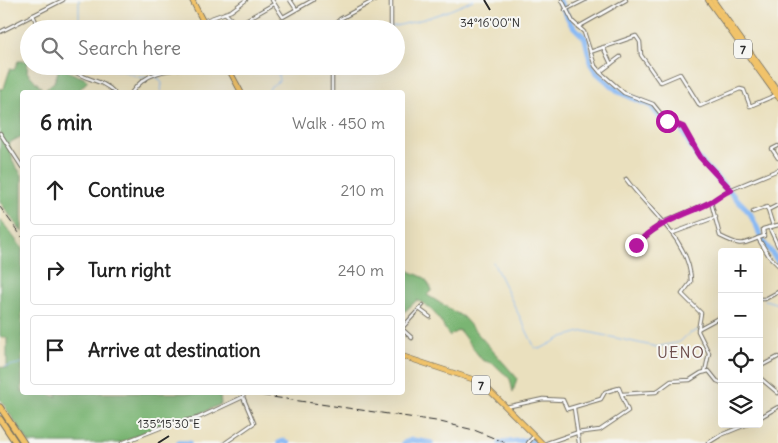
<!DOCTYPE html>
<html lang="en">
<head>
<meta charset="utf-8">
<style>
  :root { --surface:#fff; --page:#f2f2f2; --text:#222; --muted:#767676; --line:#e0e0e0 }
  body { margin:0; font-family:Delius,sans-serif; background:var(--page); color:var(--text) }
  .controls { position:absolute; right:15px; bottom:15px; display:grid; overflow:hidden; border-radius:5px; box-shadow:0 5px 20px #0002 }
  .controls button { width:45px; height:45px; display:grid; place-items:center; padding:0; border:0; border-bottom:1px solid var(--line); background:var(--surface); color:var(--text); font:25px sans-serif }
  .stop { position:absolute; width:15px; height:15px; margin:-11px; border:4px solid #b5179e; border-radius:50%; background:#fff }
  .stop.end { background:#b5179e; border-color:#fff; box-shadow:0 1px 5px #0008 }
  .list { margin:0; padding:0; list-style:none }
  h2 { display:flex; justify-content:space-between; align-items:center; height:65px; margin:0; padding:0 20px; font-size:21px }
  h2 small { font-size:16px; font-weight:400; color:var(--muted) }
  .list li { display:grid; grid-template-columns:32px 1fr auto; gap:15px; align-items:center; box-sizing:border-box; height:70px; margin:0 10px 10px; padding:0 10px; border:1px solid var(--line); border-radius:5px }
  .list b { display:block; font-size:19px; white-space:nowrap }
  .list em { font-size:16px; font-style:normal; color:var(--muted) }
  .icon { flex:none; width:28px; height:28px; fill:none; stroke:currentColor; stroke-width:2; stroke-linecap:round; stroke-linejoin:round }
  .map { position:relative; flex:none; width:778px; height:443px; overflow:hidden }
  .search { position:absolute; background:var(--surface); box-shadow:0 5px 20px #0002; left:20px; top:20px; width:385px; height:55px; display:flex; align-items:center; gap:12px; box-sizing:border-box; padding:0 18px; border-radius:28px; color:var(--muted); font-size:19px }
  .panel { position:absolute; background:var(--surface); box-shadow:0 5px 20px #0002; left:20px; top:90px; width:385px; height:305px; border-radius:5px }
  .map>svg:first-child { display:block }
</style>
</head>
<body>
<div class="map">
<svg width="778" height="443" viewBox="0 0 778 443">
  <rect width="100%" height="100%" fill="#f6f6f2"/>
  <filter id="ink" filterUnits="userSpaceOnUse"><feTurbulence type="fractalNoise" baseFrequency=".02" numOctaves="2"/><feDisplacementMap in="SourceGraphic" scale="10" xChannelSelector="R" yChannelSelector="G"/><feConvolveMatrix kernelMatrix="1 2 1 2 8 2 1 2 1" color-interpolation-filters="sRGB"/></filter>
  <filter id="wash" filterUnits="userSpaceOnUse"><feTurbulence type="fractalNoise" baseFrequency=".0096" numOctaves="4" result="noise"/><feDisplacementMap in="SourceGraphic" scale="20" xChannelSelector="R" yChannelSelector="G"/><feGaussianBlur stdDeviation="1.12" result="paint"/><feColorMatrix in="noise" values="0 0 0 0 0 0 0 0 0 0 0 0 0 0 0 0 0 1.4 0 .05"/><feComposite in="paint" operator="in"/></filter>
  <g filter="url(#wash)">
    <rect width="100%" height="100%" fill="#eae0be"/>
    <!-- forest -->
    <g fill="#7ab573" stroke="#52704f">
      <path d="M 18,61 L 28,61 L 27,72 L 44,91 L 54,82 L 58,72 L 55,66 L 63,66 C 70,76 80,74 88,81 L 80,89 L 83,92 L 22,92 L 22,136 L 9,143 L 13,162 L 22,175 L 22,232 L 0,202 L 0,89 L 4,88 L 10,69 L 14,70 Z"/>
      <path d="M 0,219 L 22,248 L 22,392 L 45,393 L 57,397 L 56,393 L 210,393 L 220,396 L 221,404 L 197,415 L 168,421 L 120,443 L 29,443 L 0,399 L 0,367 L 7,368 L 7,338 L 0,337 Z"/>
      <path d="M 406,261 L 409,271 L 425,278 L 432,290 L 427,295 L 463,317 L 517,378 L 513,392 L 510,379 L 494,364 L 482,360 L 459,330 L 449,336 C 440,320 434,308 417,300 L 403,313 L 403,264 Z"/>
    </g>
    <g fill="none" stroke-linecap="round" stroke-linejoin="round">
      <!-- stream -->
      <g stroke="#88b9f4" stroke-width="1">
        <path d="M 79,0 L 79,23 L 81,29"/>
        <path d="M 375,29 C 406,26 445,14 473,0"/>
        <path d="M 102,66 C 111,71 117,70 126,72 C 134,74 137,79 146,77"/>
        <path d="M 152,76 L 158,78 L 162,83 L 161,92"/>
        <path d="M 268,92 L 271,86 L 279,81 L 277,66"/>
        <path d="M 493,262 L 535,348 L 540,349 L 563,337 L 584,331 L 657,347 L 680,342 L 687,335 L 698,330"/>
        <path d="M 765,300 L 778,304"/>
        <path d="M 5,367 L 22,363"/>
      </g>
      <!-- river -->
      <g stroke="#88b9f4" stroke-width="5.5">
        <path d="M 559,0 L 571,24 L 585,38 L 591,64 L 596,72 L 619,92 L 651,106 L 663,121 L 682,130 L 697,157 L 750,213 L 764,243 L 778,261"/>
        <path d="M 179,443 L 189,443"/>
        <path d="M 279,443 L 284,441 L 288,443"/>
        <path d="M 404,443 L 412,440 L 431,443"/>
        <path d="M 500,443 L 529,440 L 536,443"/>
      </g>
    </g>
  </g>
  <g filter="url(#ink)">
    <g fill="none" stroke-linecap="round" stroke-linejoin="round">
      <defs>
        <g id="minor">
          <path d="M 272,0 L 283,17 L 313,0"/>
          <path d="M 290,0 L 296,9"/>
          <path d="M 562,0 L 573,22 L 584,32 L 595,66 L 600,72 L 624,93 L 653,104 L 665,119 L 683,127 L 697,153 L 731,190"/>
          <path d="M 565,10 L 585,0"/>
          <path d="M 225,13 L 237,25 L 274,4"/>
          <path d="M 33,15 L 39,29"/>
          <path d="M 203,21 L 231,11 L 246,0"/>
          <path d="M 578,27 L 626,0"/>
          <path d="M 330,29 L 340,19 L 375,0"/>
          <path d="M 391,29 L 391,0"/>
          <path d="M 0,32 L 63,0"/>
          <path d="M 603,47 L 611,64"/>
          <path d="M 590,52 L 636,36 L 640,42 L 641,55 L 659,81 L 661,82 L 680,74 L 700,106 L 740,89 L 744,90 L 750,106 L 776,95"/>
          <path d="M 68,66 C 80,80 101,78 114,92"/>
          <path d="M 332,66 L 332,92"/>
          <path d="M 600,72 L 620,57"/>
          <path d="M 132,92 C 146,72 166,70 188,68 C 195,67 201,70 208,66"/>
          <path d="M 0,133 L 22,167"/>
          <path d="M 778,146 L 772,149 L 778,158"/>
          <path d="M 626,179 C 648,210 691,241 691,282 L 682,294 L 701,313 L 698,331 L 709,353 L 705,372"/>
          <path d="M 711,202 L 720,236 C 744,248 741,244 764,236 L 763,229 L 778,225"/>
          <path d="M 768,210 L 778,205"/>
          <path d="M 753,212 L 767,207 L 773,226"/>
          <path d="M 769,227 L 778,246"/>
          <path d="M 673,233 L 716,217"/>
          <path d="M 758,238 L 769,256 L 778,265"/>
          <path d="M 633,247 L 663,222 L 711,202 L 727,191 L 778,170"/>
          <path d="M 759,299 L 765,299 L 778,292"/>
          <path d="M 419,309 L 430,317"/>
          <path d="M 402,328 L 423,305"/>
          <path d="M 402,329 L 412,338"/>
          <path d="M 698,329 L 722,316"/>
          <path d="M 759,367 L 778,357"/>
          <path d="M 759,377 L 778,393"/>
          <path d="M 622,394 L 656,392 L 671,381 L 690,380 L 701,373 L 709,371 L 717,381 L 722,383"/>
          <path d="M 506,407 L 543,399 L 563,400 L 567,409 L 601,399 L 605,392 L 619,388 L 628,411 L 600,430 L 576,433 L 547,443"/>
          <path d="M 574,408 L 579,443"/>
          <path d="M 759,418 L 778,407"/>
          <path d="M 122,443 L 170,424 L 198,418 L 243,397"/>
          <path d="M 225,443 L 254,423 L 243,397 L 244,392"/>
          <path d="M 528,443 L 534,436"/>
          <path d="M 708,443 L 721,435 L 748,424"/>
        </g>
        <g id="primary">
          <path d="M 192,0 L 207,29"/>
          <path d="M 708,0 L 778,97"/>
          <path d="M 713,0 L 778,91"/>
          <path d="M 227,66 L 241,92"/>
          <path d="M 402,356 L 475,380 L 487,388 L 542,443"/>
        </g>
        <g id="motorway">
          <path d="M 0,407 L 24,443"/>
          <path d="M 0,419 L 16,443"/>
        </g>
      </defs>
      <!-- minor casing -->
      <use href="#minor" stroke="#6e6a5e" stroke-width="4.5"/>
      <!-- primary casing -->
      <use href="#primary" stroke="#6e6a5e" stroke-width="6"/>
      <!-- motorway casing -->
      <use href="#motorway" stroke="#6e6a5e" stroke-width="7"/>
      <!-- minor -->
      <use href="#minor" stroke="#fff" stroke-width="2.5"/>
      <!-- primary -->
      <use href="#primary" stroke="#f1c36a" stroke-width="4.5"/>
      <!-- motorway -->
      <use href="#motorway" stroke="#f1c36a" stroke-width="5"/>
      <!-- rail -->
      <g stroke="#2b2b2b" stroke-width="1" stroke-dasharray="8 4" stroke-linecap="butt">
        <path d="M 0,207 L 22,237"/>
        <path d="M 238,392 L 436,421 L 474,430 L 506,443"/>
      </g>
    </g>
  </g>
  <g fill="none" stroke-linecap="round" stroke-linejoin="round" filter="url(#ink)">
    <!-- route -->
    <path stroke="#b5179e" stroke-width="6" d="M 636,245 C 656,222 684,216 711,202 C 718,198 723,193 731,190 L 700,157 L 683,127 L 667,121"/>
  </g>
  <!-- ticks -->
  <path fill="none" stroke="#2b2b2b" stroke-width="2" d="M 484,0 L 490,10M 158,443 L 169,436"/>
  <g text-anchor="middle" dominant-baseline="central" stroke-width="4" stroke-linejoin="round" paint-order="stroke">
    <!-- shield labels -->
    <g fill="#f6f6f2" stroke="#686867" stroke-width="1">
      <rect x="734" y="39.5" width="18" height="19" rx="4"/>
      <rect x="472" y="375.5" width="18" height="19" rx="4"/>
    </g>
    <g font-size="12" font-weight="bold" fill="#2b2b2b">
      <text x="743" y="49">7</text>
      <text x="481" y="385">7</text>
    </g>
    <!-- quarter labels -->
    <g font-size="16" letter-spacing="1" fill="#6e4f4c" stroke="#f6f6f2">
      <text x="681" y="352">UENO</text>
    </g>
  </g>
  <g font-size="12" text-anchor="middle" fill="#2b2b2b" stroke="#f6f6f2" stroke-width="4" stroke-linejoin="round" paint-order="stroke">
    <text x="490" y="27">34°16'00"N</text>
    <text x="169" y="428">135°15'30"E</text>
  </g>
</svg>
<div class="controls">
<button>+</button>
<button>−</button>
<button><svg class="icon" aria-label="locate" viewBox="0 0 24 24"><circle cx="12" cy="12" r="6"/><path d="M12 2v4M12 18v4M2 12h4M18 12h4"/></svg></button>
<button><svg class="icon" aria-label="layers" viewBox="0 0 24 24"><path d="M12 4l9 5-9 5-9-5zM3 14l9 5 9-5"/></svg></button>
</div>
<div class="stop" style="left:667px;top:121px"></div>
<div class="stop end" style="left:636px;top:245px"></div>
<div class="search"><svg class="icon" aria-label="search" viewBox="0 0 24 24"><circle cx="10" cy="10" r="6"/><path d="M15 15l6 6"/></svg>Search here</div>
<section class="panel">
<h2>6 min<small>Walk · 450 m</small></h2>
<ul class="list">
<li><svg class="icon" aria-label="ahead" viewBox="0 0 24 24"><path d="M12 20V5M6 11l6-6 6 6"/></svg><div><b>Continue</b></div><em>210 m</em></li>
<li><svg class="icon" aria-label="right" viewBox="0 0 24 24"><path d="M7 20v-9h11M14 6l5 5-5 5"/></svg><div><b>Turn right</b></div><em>240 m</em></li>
<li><svg class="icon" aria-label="arrive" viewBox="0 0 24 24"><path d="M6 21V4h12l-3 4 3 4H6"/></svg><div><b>Arrive at destination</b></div></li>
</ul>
</section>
</div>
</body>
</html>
